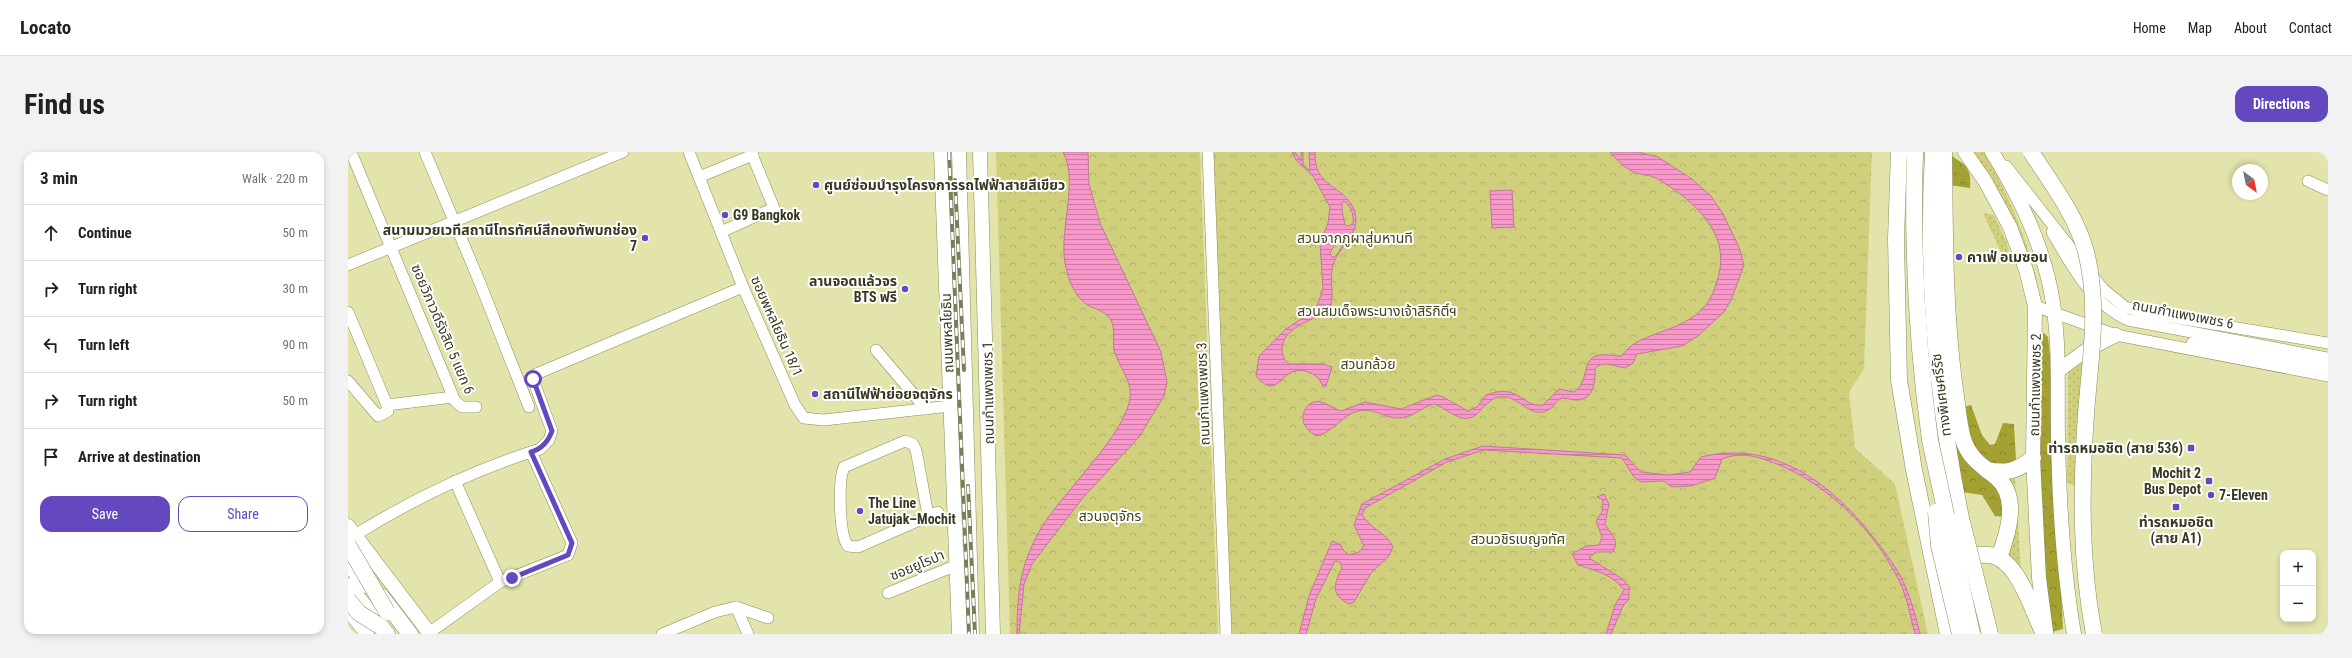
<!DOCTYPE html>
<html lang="en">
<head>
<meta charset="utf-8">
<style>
  :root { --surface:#fff; --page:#f2f2f2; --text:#202124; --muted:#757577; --line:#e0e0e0; --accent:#6348c0 }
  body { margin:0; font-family:"Roboto Condensed","Noto Sans Thai",sans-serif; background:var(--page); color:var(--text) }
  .controls { position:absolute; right:12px; bottom:12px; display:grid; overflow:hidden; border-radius:8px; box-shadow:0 2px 6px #0003 }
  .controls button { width:36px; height:36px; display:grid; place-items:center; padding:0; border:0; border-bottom:1px solid var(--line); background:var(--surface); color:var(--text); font:20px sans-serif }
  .compass { position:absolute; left:1884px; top:12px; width:36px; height:36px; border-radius:50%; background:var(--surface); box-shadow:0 2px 6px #0003; rotate:148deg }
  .stop { position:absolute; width:12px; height:12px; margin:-9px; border:3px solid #6348c0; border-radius:50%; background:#fff }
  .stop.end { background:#6348c0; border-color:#fff; box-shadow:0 1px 4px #0008 }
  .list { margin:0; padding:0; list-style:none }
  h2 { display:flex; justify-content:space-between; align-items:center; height:52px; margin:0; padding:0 16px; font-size:17px }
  h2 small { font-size:13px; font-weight:400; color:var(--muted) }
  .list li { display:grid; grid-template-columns:26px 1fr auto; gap:12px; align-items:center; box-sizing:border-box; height:56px; padding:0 16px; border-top:1px solid var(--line) }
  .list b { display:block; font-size:15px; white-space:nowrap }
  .list em { font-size:13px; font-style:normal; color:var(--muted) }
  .actions { display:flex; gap:8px; padding:12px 16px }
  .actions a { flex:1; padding:9px 0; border:1px solid var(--accent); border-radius:12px; text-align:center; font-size:14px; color:var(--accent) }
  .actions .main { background:var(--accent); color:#fff }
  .icon { flex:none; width:22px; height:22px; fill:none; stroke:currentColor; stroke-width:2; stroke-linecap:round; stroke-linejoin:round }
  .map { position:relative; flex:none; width:1980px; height:482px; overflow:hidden; border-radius:12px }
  header { display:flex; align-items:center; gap:24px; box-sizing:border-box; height:56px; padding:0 20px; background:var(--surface); border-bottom:1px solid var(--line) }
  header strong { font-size:19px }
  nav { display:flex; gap:22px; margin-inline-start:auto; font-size:14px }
  .intro { display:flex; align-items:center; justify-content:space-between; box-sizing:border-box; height:96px; padding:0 24px }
  h1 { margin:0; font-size:28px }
  .button { padding:10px 18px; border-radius:12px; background:var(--accent); color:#fff; font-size:14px; font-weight:700 }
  main { display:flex; gap:24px; padding:0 24px }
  aside { flex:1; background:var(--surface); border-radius:12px; box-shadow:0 2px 6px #0003 }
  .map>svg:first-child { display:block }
</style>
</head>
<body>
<header>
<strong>Locato</strong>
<nav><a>Home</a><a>Map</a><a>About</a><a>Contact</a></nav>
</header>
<div class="intro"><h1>Find us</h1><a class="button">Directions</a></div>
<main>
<aside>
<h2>3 min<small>Walk · 220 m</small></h2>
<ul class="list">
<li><svg class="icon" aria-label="ahead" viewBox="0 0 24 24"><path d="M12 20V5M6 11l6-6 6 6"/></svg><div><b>Continue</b></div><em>50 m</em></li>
<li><svg class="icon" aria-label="right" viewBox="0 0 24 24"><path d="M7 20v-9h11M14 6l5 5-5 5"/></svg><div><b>Turn right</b></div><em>30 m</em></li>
<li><svg class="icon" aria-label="left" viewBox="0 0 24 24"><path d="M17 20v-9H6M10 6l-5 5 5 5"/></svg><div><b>Turn left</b></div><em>90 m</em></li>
<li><svg class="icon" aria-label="right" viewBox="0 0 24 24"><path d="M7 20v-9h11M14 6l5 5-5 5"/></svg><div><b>Turn right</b></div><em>50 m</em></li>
<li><svg class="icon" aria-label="arrive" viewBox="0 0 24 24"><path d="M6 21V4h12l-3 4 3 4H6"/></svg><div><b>Arrive at destination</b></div></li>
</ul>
<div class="actions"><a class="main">Save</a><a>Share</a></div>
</aside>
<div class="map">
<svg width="1980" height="482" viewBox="0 0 1980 482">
  <defs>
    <pattern id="grass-dots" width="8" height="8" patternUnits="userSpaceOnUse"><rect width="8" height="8" fill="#d0d07c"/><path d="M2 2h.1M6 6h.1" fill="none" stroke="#b3b36b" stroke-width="1.8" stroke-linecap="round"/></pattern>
    <pattern id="forest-crowns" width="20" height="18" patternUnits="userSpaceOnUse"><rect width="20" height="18" fill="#a3a131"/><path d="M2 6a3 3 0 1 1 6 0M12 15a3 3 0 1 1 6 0" fill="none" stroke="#868429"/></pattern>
    <pattern id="park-crowns" width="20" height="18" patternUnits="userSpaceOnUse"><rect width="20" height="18" fill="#d0d07c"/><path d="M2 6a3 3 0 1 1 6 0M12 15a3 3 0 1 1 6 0" fill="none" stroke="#b3b36b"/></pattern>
    <pattern id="water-rules" width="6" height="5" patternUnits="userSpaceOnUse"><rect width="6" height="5" fill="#f897c9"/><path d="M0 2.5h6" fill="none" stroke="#ca7ca3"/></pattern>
  </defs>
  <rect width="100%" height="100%" fill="#e3e3ac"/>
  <!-- grass -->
  <g fill="url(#grass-dots)">
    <path d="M 1624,0 L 1636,0 C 1660,41 1677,82 1689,128 L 1686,129 Z"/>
    <path d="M 1635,61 L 1646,63 L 1659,91 L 1663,108 L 1658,111 Z"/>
    <path d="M 1736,208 L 1730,335 L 1719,331 L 1720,220 Z"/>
    <path d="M 1654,325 L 1667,326 L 1673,420 L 1657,405 Z"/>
  </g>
  <!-- forest -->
  <g fill="url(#forest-crowns)">
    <path d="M 1601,2 C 1617,13 1624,15 1622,36 L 1600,33 Z"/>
    <path d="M 1696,181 L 1700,185 L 1703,213 L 1715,477 L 1704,480 C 1690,382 1692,282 1693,182 Z"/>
    <path d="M 1623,253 L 1634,283 L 1642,293 L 1647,292 L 1655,271 L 1666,272 L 1668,308 C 1651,319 1629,306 1622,289 C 1618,279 1617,265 1615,255 Z"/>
    <path d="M 1604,287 L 1616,306 L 1650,335 L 1657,365 L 1647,364 L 1634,343 L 1614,340 Z"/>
  </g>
  <!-- park -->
  <g fill="url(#park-crowns)">
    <path d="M 648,0 L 852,0 L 870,482 L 662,482 Z"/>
    <path d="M 864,0 L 1524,0 L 1516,217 L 1501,240 L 1507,296 L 1547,332 L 1580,482 L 882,482 Z"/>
  </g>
  <!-- water -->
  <g fill="url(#water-rules)" stroke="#be7a97" fill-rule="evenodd">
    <path d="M 715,0 L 740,0 L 741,32 L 752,71 L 813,200 L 819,230 L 816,244 L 791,285 L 733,348 L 684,412 L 676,432 L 671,482 L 669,482 C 669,442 672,413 692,378 C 711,343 788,274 782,237 C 780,224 770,212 766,198 C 764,187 769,173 760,164 C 755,159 746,156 741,154 C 726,145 720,127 717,111 C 711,77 731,29 715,0 Z"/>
    <path d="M 944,0 L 947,0 L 953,9 L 953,0 L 955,0 L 955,13 L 962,19 L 961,0 L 967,0 C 965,36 996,32 1006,58 C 1015,81 991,93 985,113 C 981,127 987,143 982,156 C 967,170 937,172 934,196 C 934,203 936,209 942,212 L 975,212 L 984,215 L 978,234 L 975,235 C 972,223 956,215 944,220 C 930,226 927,246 908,224 L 911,204 L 938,177 L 968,157 L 975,137 L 972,91 L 980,71 L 982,55 L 965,24 L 948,8 ZM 995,49 C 1003,53 1006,63 1005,71 L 1001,74 L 997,73 C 996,67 992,53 995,49 ZM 999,82 L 1001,83 L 988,104 L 984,105 L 982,101 L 988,90 Z"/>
    <path d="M 1262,0 L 1290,0 L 1310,5 L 1344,27 L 1363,44 L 1374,60 L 1391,95 L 1396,113 L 1384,146 L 1376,160 L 1351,183 L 1334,194 L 1289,202 L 1285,211 L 1277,216 C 1267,215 1255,207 1247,217 C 1247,232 1246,249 1226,248 C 1221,247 1218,246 1213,246 C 1208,249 1205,256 1200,258 C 1182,268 1170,242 1152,245 C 1134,247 1131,273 1111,265 C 1102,262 1095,255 1086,252 C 1073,255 1064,267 1049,266 C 1036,266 1025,255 1010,259 C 994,263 986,280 968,284 C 962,280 955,274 955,267 C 954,257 963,247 973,250 C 980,252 986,257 993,259 L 1017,250 L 1053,257 L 1089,243 L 1095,245 L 1120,259 L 1129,255 L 1138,243 C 1171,230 1174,256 1195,253 L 1211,237 L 1226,240 C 1241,231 1234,208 1248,204 C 1257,201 1264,204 1273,204 C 1278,199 1283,193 1289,190 C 1312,178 1340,175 1358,153 C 1365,144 1370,128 1372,117 C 1379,75 1340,45 1308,26 C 1302,23 1294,23 1288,21 C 1277,17 1269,8 1262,0 Z"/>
    <path d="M 1164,38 L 1166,75 L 1144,76 L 1142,39 Z"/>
    <path d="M 1135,294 L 1277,303 L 1293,320 L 1320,323 L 1342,320 L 1353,305 C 1425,287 1483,331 1525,385 C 1537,400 1551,418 1558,436 C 1564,451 1568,466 1572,482 L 1567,482 C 1563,467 1560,450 1554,435 C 1530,382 1483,334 1429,312 C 1411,305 1393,299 1374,307 L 1367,326 L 1343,334 L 1324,335 L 1316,329 L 1293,330 L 1286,325 L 1274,306 L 1136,298 L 1099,310 L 1017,356 L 1014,363 C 1022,376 1040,382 1045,395 L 1041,404 L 1023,421 L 1006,450 L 1001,452 C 983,443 985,433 994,416 L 992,410 L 987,409 L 968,447 L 958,482 L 951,482 L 961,444 L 984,389 L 993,393 L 995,398 L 1001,403 L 1011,400 L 1016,394 L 1006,373 L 1014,352 L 1097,307 Z"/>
    <path d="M 1256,342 L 1261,352 L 1257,372 C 1263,383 1272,386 1265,400 L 1248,400 L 1241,406 L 1273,426 L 1281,434 L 1281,447 L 1275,454 L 1263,482 L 1258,482 L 1267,453 L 1276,438 C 1265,423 1247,418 1230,413 L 1224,402 L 1238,394 L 1251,393 L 1254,385 L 1248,369 L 1254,360 L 1255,348 L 1249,345 Z"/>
  </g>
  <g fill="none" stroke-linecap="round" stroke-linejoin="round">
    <defs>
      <g id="minor">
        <path d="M 3,0 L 107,249 L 114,255 L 128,255"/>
        <path d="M 77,0 L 132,131 L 181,255"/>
        <path d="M 341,0 L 395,135 L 447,253 L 456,266 L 476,268 L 602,254"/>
        <path d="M 860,0 L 878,482"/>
        <path d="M 1658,14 L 1755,137 L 1777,155 L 1793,160 L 1980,191"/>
        <path d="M 351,25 L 405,3"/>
        <path d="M 1960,29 L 1980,38"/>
        <path d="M 373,80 L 426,56 L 403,0"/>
        <path d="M 1704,80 C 1723,113 1743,151 1780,168 L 1980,206"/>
        <path d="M 0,113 L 275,0"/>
        <path d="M 1687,154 L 1768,183 L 1980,224"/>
        <path d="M 0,160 L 39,253 L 105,245"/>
        <path d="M 1844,191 L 1980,215"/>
        <path d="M 528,198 L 578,257"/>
        <path d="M 0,229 L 30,264 L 40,259 L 39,253"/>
        <path d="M 580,363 L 568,298 L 565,292 L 557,289 L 496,315 C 490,328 491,383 500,394 L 510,395 L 590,360"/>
        <path d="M 7,383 C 65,347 126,318 192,297 L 201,288 L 204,279 L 187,233 L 185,227 L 188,222 L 395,135"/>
        <path d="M 152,430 L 220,403 L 224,391 L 183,300"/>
        <path d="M 540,441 L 609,413"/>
        <path d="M 388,455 L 420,466"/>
        <path d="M 81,481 L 152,430 L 107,329"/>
        <path d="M 314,482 L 367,460 L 388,455 L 400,482"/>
      </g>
      <g id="major">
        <path d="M 593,0 L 611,482"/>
        <path d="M 611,0 L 624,482"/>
        <path d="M 632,0 L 645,482"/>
        <path d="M 1617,0 L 1637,29 L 1662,75 L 1678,118 L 1687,154 L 1685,306 L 1691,426 L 1698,480"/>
        <path d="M 1644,0 C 1669,40 1689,80 1700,126 C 1713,178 1709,231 1710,283 C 1711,349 1715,417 1726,482"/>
        <path d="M 1710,219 L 1737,199 L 1768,183"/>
        <path d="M 0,374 L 82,482"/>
        <path d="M 0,458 L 19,482"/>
      </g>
      <g id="highway">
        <path d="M 1551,0 L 1548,87 L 1551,228 L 1566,318 L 1600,482"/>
        <path d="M 1567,0 C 1564,96 1569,193 1582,288"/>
        <path d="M 1585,0 C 1578,124 1588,245 1613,366"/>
        <path d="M 1596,0 C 1597,76 1596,154 1606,230 C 1609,249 1610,268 1615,287 C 1621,306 1633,313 1648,325 C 1672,344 1660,381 1651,406"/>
        <path d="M 1639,318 C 1659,322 1669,319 1685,306"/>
        <path d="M 1609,407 C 1622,405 1638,399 1651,406 C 1673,418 1685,460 1696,482"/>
        <path d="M 0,411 L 18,433"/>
        <path d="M 0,434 L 39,482"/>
        <path d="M 33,444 L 62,482"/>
      </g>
    </defs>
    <!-- minor casing -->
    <use href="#minor" stroke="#8c8c58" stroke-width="12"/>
    <!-- major casing -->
    <use href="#major" stroke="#8c8c58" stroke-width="15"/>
    <!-- highway casing -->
    <use href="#highway" stroke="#8c8c58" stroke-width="17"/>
    <!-- minor -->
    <use href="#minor" stroke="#fff" stroke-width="11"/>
    <!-- major -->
    <use href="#major" stroke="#fff" stroke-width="14"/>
    <!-- highway -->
    <use href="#highway" stroke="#fff" stroke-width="16"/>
    <defs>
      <g id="rail">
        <path d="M 601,0 L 621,482"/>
        <path d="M 607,28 L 616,218"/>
        <path d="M 620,334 L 627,482"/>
      </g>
    </defs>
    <!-- rail casing -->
    <use href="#rail" stroke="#7c7c59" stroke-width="4"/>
    <!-- rail -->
    <use href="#rail" stroke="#fff" stroke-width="2.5" stroke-dasharray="8" stroke-linecap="butt"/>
    <defs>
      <g id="highway-bridge">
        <path d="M 1683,0 C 1703,31 1728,63 1738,100 C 1752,156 1742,206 1738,262 C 1733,336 1732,409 1746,482"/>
        <path d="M 1582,288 L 1624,482"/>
        <path d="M 1588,360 L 1591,394 L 1612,482"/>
        <path d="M 1613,366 L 1642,482"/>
        <path d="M 0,393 L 39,460"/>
        <path d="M 0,448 L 11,461 L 33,475"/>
      </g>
    </defs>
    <!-- highway-bridge casing -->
    <use href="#highway-bridge" stroke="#8c8c58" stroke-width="17" stroke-linecap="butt"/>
    <!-- highway-bridge -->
    <use href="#highway-bridge" stroke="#fff" stroke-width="16"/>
  </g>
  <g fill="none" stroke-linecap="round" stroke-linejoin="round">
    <!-- route -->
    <path stroke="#6348c0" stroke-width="5" d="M 164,426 L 220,403 L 224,391 L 183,300 C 194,297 200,290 204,279 L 185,227"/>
  </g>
  <!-- markers -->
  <g fill="#6348c0" stroke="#fff" stroke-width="1.5">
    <circle cx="468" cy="33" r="4"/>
    <circle cx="377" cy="63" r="4"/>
    <circle cx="297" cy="86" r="4"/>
    <circle cx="1611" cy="105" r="4"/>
    <circle cx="557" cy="137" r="4"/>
    <circle cx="467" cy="242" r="4"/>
    <rect x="1839" y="292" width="8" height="8" rx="2"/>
    <rect x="1857" y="325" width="8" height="8" rx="2"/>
    <circle cx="1863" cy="343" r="4"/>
    <rect x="1824" y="351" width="8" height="8" rx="2"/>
    <circle cx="512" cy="359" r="4"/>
  </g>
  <g text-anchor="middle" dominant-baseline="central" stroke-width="4" stroke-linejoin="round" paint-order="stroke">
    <!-- poi labels -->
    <g font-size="14" font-weight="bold" fill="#383822" stroke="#fff" text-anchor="start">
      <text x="476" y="33">ศูนย์ซ่อมบำรุงโครงการรถไฟฟ้าสายสีเขียว</text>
      <text x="385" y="63">G9 Bangkok</text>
      <text x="289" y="78" text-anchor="end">สนามมวยเวทีสถานีโทรทัศน์สีกองทัพบกช่อง<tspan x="289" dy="16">7</tspan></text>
      <text x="1619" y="105">คาเฟ่ อเมซอน</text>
      <text x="549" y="129" text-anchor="end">ลานจอดแล้วจร<tspan x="549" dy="16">BTS ฟรี</tspan></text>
      <text x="475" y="242">สถานีไฟฟ้าย่อยจตุจักร</text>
      <text x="1835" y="296" text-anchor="end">ท่ารถหมอชิต (สาย 536)</text>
      <text x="1853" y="321" text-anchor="end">Mochit 2<tspan x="1853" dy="16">Bus Depot</tspan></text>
      <text x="1871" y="343">7-Eleven</text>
      <text x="520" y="351">The Line<tspan x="520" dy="16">Jatujak–Mochit</tspan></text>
      <text x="1828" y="370" text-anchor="middle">ท่ารถหมอชิต<tspan x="1828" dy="16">(สาย A1)</tspan></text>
    </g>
    <!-- park labels -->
    <g font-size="14" fill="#434316" stroke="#fff">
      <text x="1007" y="86">สวนจากภูผาสู่มหานที</text>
      <text x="1029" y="159">สวนสมเด็จพระนางเจ้าสิริกิติ์ฯ</text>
      <text x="1020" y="212">สวนกล้วย</text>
      <text x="762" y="364">สวนจตุจักร</text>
      <text x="1170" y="387">สวนวชิรเบญจทัศ</text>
    </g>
    <!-- street labels -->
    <g font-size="14" fill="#383822" stroke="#fff">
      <text transform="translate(1835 162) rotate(11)">ถนนกำแพงเพชร 6</text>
      <text transform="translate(429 174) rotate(66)">ซอยพหลโยธิน 18/1</text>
      <text transform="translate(95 177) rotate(67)">ซอยวิภาวดีรังสิต 5 แยก 6</text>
      <text transform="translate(599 181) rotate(-92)">ถนนพหลโยธิน</text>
      <text transform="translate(1687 233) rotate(-89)">ถนนกำแพงเพชร 2</text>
      <text transform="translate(640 241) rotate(-91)">ถนนกำแพงเพชร 1</text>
      <text transform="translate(855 242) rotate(-92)">ถนนกำแพงเพชร 3</text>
      <text transform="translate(1593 243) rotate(-97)">ทางพิเศษศรีรัช</text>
      <text transform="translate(569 413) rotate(-23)">ซอยยูโรปา</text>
    </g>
  </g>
</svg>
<div class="controls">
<button>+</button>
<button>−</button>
</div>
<svg class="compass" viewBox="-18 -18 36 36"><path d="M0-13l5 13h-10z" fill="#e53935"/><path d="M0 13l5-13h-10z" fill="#757577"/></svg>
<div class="stop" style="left:185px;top:227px"></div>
<div class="stop end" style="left:164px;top:426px"></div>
</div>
</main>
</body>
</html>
